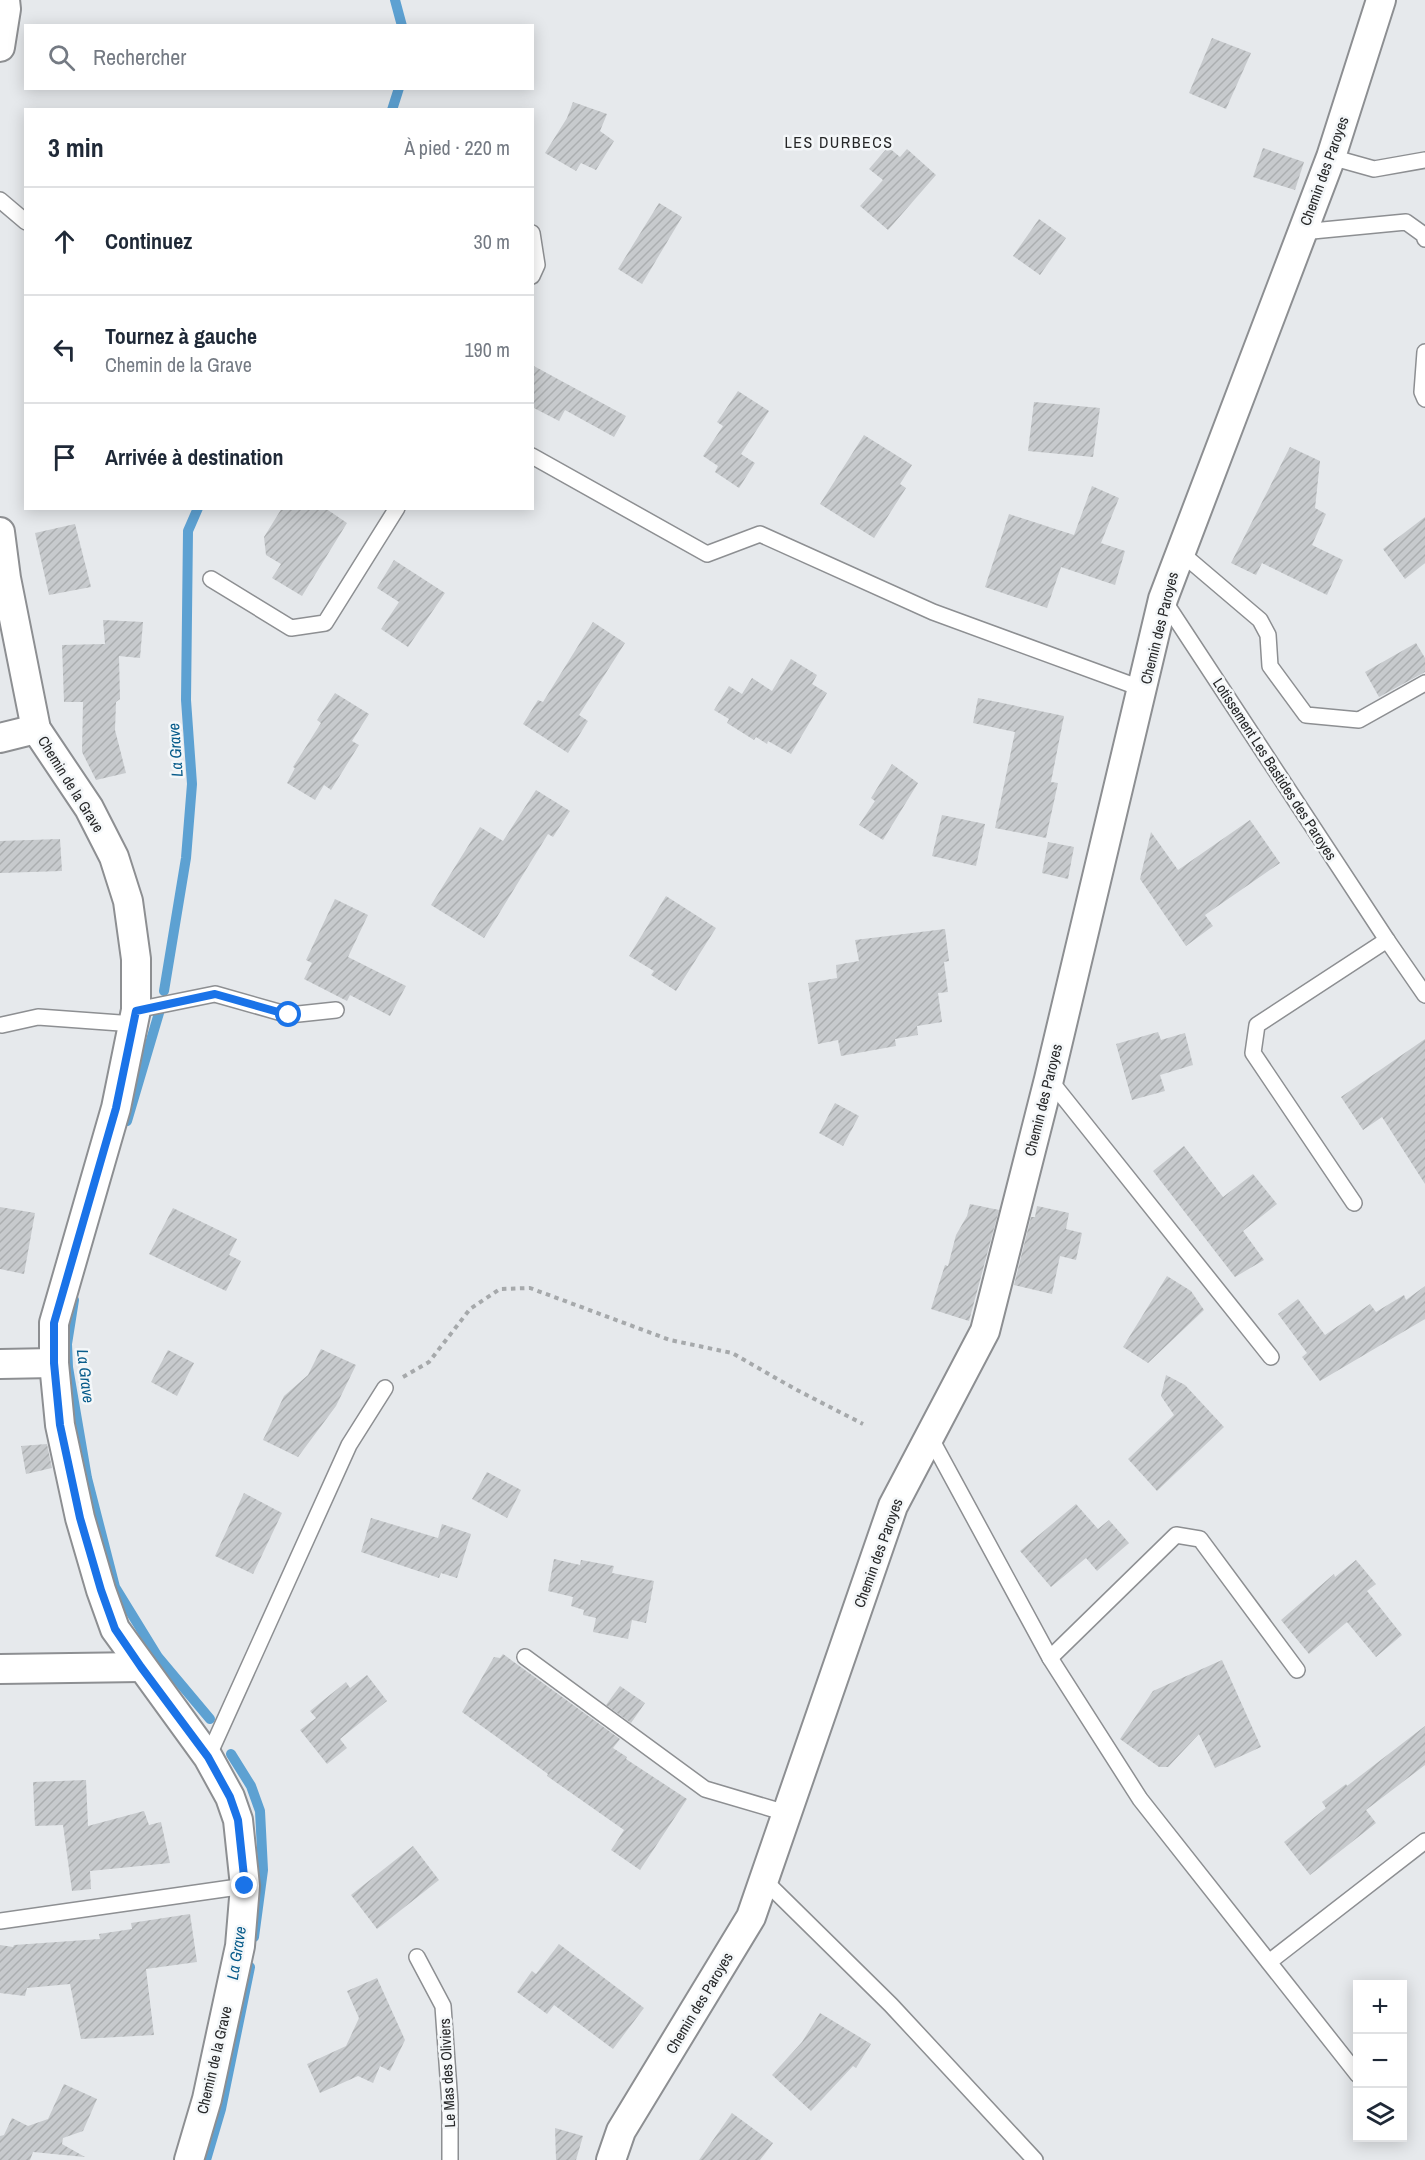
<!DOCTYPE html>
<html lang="fr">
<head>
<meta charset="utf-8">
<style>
  :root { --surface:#fff; --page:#f2f2f3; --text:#1f2937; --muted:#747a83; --line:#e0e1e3 }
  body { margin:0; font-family:"Archivo Narrow",sans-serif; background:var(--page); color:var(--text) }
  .controls { position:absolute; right:18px; bottom:18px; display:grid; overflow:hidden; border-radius:0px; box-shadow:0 3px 15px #0003 }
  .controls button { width:54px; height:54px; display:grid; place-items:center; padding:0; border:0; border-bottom:2px solid var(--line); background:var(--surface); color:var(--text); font:30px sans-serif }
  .stop { position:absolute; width:18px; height:18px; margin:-14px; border:4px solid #1a73e8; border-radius:50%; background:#fff }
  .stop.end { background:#1a73e8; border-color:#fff; box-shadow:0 2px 6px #0008 }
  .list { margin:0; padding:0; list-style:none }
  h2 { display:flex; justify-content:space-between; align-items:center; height:78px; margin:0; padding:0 24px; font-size:26px }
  h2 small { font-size:20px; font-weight:400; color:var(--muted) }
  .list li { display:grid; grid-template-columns:39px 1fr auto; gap:18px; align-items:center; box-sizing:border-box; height:108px; padding:0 24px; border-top:2px solid var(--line) }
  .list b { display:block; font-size:22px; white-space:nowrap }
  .list p { margin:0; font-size:20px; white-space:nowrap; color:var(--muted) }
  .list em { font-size:20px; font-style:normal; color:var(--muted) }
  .icon { flex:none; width:33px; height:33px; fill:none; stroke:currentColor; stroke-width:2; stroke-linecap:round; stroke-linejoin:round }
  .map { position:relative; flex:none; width:1425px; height:2160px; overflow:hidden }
  .search { position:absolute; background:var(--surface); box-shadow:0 3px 15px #0003; left:24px; top:24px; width:510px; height:66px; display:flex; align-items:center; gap:15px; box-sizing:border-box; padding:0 21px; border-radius:0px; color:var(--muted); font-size:22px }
  .panel { position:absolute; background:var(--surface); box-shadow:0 3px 15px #0003; left:24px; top:108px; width:510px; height:402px; border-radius:0px }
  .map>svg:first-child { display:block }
</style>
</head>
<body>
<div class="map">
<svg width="1425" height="2160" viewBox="0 0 1425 2160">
  <defs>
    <pattern id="building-hatch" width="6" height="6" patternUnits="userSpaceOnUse" patternTransform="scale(1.5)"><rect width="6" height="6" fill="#c7cacd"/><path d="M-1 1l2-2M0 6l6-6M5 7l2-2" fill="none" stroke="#abaeb0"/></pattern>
  </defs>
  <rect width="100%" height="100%" fill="#e6e9ec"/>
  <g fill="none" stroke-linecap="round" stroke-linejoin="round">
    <!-- stream -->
    <g stroke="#5da1d2" stroke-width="10">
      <path d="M 395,0 L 402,26"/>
      <path d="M 392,110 L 399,88"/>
      <path d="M 164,991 L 186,858 L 192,784 L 186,700 L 188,531 L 198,508"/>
      <path d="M 127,1121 L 159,1013"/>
      <path d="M 74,1300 L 67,1344 L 68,1367 L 87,1478 L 115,1587 L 158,1657 L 210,1719"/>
      <path d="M 231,1754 L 251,1786 L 260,1811 L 263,1870 L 254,1937"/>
      <path d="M 206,2160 L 221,2109 L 250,1967"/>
    </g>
  </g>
  <!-- building -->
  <g fill="url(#building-hatch)">
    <path d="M 1212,38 L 1251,53 L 1226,109 L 1189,93 Z"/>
    <path d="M 573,102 L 607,114 L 600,131 L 614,141 L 596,170 L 581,163 L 576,171 L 545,153 L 567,118 Z"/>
    <path d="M 888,147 L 900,157 L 907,149 L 936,175 L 888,230 L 860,206 L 883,180 L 869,169 Z"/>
    <path d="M 1263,148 L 1304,162 L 1295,190 L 1253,177 Z"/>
    <path d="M 659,203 L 682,217 L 642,284 L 618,269 Z"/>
    <path d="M 1039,219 L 1066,238 L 1040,275 L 1013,256 Z"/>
    <path d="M 532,365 L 626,416 L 614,437 L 565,410 L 559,421 L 532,407 Z"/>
    <path d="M 738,391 L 769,411 L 741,454 L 755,463 L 739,488 L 715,472 L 718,466 L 703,456 L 723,426 L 717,422 Z"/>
    <path d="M 1034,402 L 1100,408 L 1093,457 L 1028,451 Z"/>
    <path d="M 864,435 L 912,465 L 900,484 L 906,488 L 874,538 L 820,504 Z"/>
    <path d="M 1290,447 L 1320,461 L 1315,508 L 1326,514 L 1312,545 L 1343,560 L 1327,595 L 1262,563 L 1256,575 L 1231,563 Z"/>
    <path d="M 1092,486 L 1119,498 L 1101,543 L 1125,551 L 1115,585 L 1061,567 L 1047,608 L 985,587 L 1009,514 L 1074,535 Z"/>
    <path d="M 282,508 L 325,508 L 347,523 L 302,596 L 272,578 L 281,564 L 266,555 L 264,537 Z"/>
    <path d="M 1425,517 L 1425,563 L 1405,579 L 1383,549 Z"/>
    <path d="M 75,524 L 91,587 L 49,595 L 35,533 Z"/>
    <path d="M 394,560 L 445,593 L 408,647 L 381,629 L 399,602 L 377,588 Z"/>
    <path d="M 103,620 L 143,622 L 140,658 L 119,656 L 120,699 L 116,702 L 115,730 L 126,773 L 96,780 L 82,752 L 83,702 L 64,702 L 62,645 L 105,644 Z"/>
    <path d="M 593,622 L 625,643 L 579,715 L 588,721 L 568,753 L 523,724 L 538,700 L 543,702 Z"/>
    <path d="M 1416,643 L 1425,658 L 1425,672 L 1379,697 L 1365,672 Z"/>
    <path d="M 791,659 L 817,675 L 812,684 L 827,693 L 791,754 L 768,741 L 767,744 L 756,737 L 754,740 L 727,723 L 729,719 L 714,710 L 729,686 L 742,694 L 752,678 L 772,691 Z"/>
    <path d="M 335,693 L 369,714 L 352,741 L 359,745 L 331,790 L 324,785 L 315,800 L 287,783 L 295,768 L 293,767 L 321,723 L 317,720 Z"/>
    <path d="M 978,698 L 1064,716 L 1051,782 L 1058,783 L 1046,838 L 995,828 L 1015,732 L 973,723 Z"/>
    <path d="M 892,764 L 918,783 L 883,840 L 859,825 L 875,801 L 871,798 Z"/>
    <path d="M 536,790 L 570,811 L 553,837 L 548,834 L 484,938 L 431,905 L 480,827 L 503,841 Z"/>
    <path d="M 942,815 L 985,824 L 976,866 L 932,856 Z"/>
    <path d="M 1250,820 L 1280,863 L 1205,915 L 1213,926 L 1186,946 L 1140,879 L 1151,832 L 1178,870 Z"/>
    <path d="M 60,839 L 62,871 L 0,873 L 0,841 Z"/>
    <path d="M 1048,842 L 1074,847 L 1068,879 L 1042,873 Z"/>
    <path d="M 666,896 L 716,928 L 676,991 L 651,975 L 654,971 L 629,956 Z"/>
    <path d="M 335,899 L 368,915 L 348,957 L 406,986 L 390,1016 L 350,995 L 347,1001 L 304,979 L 312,963 L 306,960 Z"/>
    <path d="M 945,929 L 949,961 L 944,962 L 948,992 L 938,993 L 942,1022 L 917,1026 L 918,1035 L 895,1039 L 896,1046 L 841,1056 L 838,1040 L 818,1044 L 808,983 L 837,978 L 836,965 L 859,961 L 855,940 Z"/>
    <path d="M 1158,1032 L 1161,1040 L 1185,1033 L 1193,1065 L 1160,1075 L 1165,1091 L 1132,1100 L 1116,1044 Z"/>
    <path d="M 1425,1039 L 1425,1184 L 1382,1117 L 1363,1130 L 1341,1097 Z"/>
    <path d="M 835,1103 L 859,1116 L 843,1146 L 819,1133 Z"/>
    <path d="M 1184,1146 L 1223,1197 L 1253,1174 L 1277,1204 L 1243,1231 L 1264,1260 L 1235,1277 L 1153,1171 Z"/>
    <path d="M 970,1204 L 999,1210 L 969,1321 L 931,1309 L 945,1265 L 948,1266 L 956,1235 L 967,1216 Z"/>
    <path d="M 1037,1206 L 1069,1213 L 1066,1229 L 1082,1233 L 1076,1260 L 1060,1256 L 1052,1294 L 1014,1285 L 1031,1217 L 1035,1217 Z"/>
    <path d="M 0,1207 L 35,1213 L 24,1274 L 0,1269 Z"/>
    <path d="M 173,1208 L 237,1239 L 229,1255 L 241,1261 L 226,1291 L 149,1254 Z"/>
    <path d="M 1167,1276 L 1191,1291 L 1204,1310 L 1148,1363 L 1123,1347 Z"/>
    <path d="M 1425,1286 L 1425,1319 L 1320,1381 L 1302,1357 L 1307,1353 L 1278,1314 L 1298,1299 L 1325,1335 L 1370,1304 L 1376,1312 L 1404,1295 L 1406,1300 Z"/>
    <path d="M 321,1349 L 356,1365 L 336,1406 L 298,1457 L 263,1440 L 284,1396 L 308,1375 Z"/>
    <path d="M 168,1350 L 194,1363 L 177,1396 L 151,1382 Z"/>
    <path d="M 1166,1375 L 1185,1385 L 1224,1427 L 1157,1491 L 1128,1459 L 1174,1415 L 1161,1396 Z"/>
    <path d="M 47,1444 L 52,1468 L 26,1474 L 21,1446 Z"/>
    <path d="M 487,1472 L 521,1490 L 507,1518 L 472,1499 Z"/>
    <path d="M 244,1493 L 282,1513 L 253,1574 L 215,1556 Z"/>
    <path d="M 1076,1504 L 1098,1529 L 1109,1520 L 1129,1543 L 1097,1571 L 1086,1558 L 1051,1587 L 1020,1551 Z"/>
    <path d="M 371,1518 L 438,1538 L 442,1524 L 471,1534 L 457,1578 L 441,1573 L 439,1578 L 361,1552 Z"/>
    <path d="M 554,1559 L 580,1565 L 581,1560 L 614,1566 L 612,1573 L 654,1581 L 646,1623 L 632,1620 L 628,1639 L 593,1632 L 596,1618 L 583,1615 L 584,1610 L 571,1606 L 573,1597 L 548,1591 Z"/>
    <path d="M 1356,1560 L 1376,1584 L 1367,1591 L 1402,1635 L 1376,1657 L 1347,1622 L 1309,1654 L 1281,1620 L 1334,1574 L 1335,1577 Z"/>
    <path d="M 503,1654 L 620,1739 L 613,1748 L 627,1757 L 626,1759 L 687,1799 L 640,1870 L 611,1850 L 624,1830 L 547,1776 L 548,1774 L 462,1712 L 494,1657 L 500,1658 Z"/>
    <path d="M 1222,1660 L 1261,1747 L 1215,1768 L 1199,1734 L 1168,1767 L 1159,1767 L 1120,1739 L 1153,1691 Z"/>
    <path d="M 367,1675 L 387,1701 L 340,1739 L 347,1748 L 327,1764 L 300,1730 L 316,1718 L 310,1711 L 346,1682 L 350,1688 Z"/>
    <path d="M 620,1686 L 645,1703 L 631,1723 L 606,1705 Z"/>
    <path d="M 1425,1726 L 1425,1765 L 1366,1810 L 1376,1823 L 1310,1875 L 1284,1842 L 1326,1808 L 1322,1802 L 1346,1784 L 1347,1786 Z"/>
    <path d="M 86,1780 L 88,1826 L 144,1811 L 149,1825 L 161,1822 L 170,1863 L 90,1871 L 91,1889 L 72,1891 L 63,1825 L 35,1826 L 33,1782 Z"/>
    <path d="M 413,1846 L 439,1880 L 377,1929 L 351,1895 Z"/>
    <path d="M 190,1914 L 197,1962 L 146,1969 L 154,2035 L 81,2039 L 70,1984 L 27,1988 L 25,1996 L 0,1993 L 0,1945 L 13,1947 L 14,1945 L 100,1939 L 99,1934 L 132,1929 L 131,1923 Z"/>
    <path d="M 559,1944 L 644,2008 L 613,2049 L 554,2005 L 547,2014 L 517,1992 L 532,1971 L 536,1974 Z"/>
    <path d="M 377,1978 L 405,2040 L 390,2071 L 380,2066 L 373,2083 L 358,2076 L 320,2093 L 307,2064 L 346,2046 L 359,2018 L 347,1991 Z"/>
    <path d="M 820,2013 L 871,2044 L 856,2068 L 853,2066 L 811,2111 L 772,2075 L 802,2042 Z"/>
    <path d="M 64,2084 L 97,2099 L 83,2131 L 63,2138 L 62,2144 L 85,2157 L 33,2152 L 30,2160 L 0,2160 L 0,2136 L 4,2135 L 12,2118 L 28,2126 L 48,2119 Z"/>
    <path d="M 732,2113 L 773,2143 L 760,2160 L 699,2160 Z"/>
    <path d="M 555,2128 L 583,2136 L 576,2160 L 556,2160 Z"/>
  </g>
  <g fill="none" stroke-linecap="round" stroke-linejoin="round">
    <defs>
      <g id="service">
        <path d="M 1331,157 L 1374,169 L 1425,160"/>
        <path d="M 0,200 L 26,222"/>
        <path d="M 1302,232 L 1406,222 L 1424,235 L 1425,239"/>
        <path d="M 532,233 L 537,265 L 532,276"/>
        <path d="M 1425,352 L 1422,392 L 1425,399"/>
        <path d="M 532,456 L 707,554 L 760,534 L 933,612 L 1143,689"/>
        <path d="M 1180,552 L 1260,620 L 1268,635 L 1270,666 L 1306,715 L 1359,720 L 1425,683"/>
        <path d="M 211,579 L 291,628 L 325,623 L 397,508"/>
        <path d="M 1163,599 L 1387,940 L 1425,995"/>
        <path d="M 136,1010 L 215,994 L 289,1015 L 336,1010"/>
        <path d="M 2,1025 L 38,1017 L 134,1024"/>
        <path d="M 1049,1079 L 1271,1357"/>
        <path d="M 1354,1203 L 1253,1053 L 1257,1025 L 1387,940"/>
        <path d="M 929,1435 L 1050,1658 L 1140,1799 L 1358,2075"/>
        <path d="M 525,1657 L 705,1789 L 786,1813"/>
        <path d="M 1050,1658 L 1176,1535 L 1200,1539 L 1297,1670"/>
        <path d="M 208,1757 L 349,1445 L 385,1388"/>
        <path d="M 764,1880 L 891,2005 L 1035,2160"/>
        <path d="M 0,1921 L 245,1886"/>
        <path d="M 417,1957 L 443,2006 L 450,2104 L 450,2160"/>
        <path d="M 1269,1962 L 1425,1841"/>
      </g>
      <g id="minor">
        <path d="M 0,47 L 6,9 L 5,0"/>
        <path d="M 0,532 L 6,578 L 36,729 L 89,808 L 114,857 L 128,901 L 136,959 L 136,1010 L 116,1108 L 54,1323 L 54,1363 L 60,1425 L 80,1518 L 101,1590 L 115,1629 L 208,1757 L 230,1797 L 238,1820 L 245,1886 L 240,1946 L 207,2099 L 189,2160"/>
        <path d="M 0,738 L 36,729"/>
        <path d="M 0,1364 L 54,1363"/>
        <path d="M 0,1669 L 141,1667"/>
        <path d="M 611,2160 L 621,2131 L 751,1917 L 893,1506 L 985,1331 L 1049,1079 L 1163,599 L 1331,157 L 1381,0"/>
      </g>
    </defs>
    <!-- service casing -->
    <use href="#service" stroke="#8d8f92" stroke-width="18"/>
    <!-- minor casing -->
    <use href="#minor" stroke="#8d8f92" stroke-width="32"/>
    <!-- path -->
    <path stroke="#a6a9ab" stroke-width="4" stroke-dasharray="4.5 4.5" stroke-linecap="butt" d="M 403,1377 L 429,1362 L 470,1309 L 500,1289 L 530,1288 L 670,1340 L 732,1353 L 795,1389 L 863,1424"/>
    <!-- service -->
    <use href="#service" stroke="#fff" stroke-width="15"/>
    <!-- minor -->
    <use href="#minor" stroke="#fff" stroke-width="28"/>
  </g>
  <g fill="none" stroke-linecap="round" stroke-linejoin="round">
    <!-- route -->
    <path stroke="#1a73e8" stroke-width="8" d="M 245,1886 L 238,1820 L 230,1797 L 208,1757 L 141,1667 L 115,1629 L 101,1590 L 80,1518 L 60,1425 L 54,1363 L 54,1323 L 116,1108 L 136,1011 L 215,994 L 289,1015"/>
  </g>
  <g text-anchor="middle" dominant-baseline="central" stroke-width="5" stroke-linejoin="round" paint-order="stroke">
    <!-- street labels -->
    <g font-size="15" fill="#272829" stroke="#f4f7f9">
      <text transform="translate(1324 171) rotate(-70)">Chemin des Paroyes</text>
      <text transform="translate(1159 628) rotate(-76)">Chemin des Paroyes</text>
      <text transform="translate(1275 769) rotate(57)">Lotissement Les Bastides des Paroyes</text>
      <text transform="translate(71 784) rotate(58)">Chemin de la Grave</text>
      <text transform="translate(1043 1100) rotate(-76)">Chemin des Paroyes</text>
      <text transform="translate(878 1553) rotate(-70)">Chemin des Paroyes</text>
      <text transform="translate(699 2003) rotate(-59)">Chemin des Paroyes</text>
      <text transform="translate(214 2060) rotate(-77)">Chemin de la Grave</text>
      <text transform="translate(447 2073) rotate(-93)">Le Mas des Oliviers</text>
    </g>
    <!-- neighbourhood labels -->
    <g font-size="16" letter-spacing="1.5" fill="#272829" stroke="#f4f7f9">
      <text x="839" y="142">LES DURBECS</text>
    </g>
    <!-- water labels -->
    <g font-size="16" font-style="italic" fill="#085c8b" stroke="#f4f7f9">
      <text transform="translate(175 750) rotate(-94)">La Grave</text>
      <text transform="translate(86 1376) rotate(83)">La Grave</text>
      <text transform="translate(236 1953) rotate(-81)">La Grave</text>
    </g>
  </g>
</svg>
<div class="controls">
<button>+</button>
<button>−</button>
<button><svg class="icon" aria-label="layers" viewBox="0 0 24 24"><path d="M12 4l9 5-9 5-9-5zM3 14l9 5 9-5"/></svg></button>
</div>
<div class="stop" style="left:289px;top:1015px"></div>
<div class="stop end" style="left:245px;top:1886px"></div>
<div class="search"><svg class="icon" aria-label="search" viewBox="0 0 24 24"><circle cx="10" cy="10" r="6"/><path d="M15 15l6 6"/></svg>Rechercher</div>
<section class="panel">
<h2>3 min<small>À pied · 220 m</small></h2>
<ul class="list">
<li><svg class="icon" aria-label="ahead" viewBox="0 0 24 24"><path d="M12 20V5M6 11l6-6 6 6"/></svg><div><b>Continuez</b></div><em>30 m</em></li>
<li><svg class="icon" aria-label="left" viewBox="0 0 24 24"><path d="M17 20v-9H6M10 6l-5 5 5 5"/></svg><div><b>Tournez à gauche</b><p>Chemin de la Grave</p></div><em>190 m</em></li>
<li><svg class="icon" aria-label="arrive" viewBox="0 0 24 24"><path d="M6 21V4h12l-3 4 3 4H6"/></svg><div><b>Arrivée à destination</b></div></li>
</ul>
</section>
</div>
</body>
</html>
